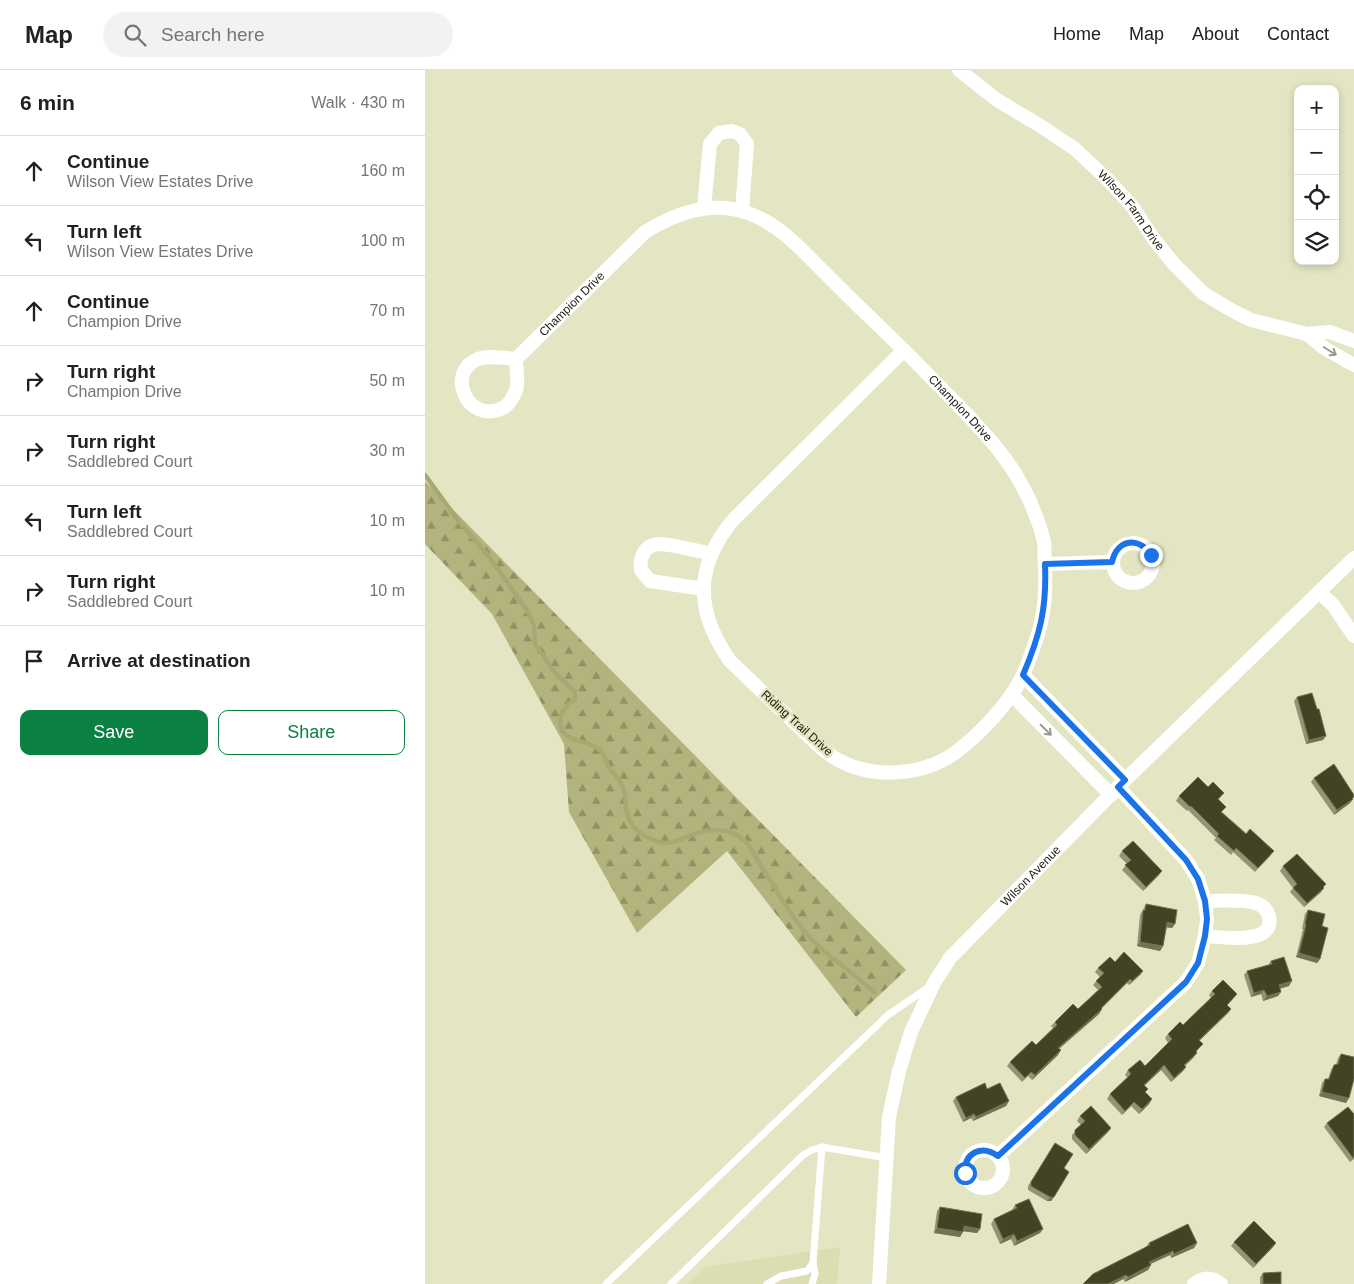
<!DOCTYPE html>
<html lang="en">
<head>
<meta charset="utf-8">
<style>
  :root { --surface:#fff; --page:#f2f2f2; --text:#202124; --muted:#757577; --line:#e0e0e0; --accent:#0b8043 }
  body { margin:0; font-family:Helvetica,sans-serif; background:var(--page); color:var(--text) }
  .controls { position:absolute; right:15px; top:15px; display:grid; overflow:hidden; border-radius:10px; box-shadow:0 2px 8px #0003 }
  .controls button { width:45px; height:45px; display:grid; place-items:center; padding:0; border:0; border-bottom:1px solid var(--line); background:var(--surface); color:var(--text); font:25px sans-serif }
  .stop { position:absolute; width:15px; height:15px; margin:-11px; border:4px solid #1a73e8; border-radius:50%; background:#fff }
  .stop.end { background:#1a73e8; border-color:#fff; box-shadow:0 1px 5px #0008 }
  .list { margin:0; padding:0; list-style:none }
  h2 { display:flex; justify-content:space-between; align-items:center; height:65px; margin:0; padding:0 20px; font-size:21px }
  h2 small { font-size:16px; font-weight:400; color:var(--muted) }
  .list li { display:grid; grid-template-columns:32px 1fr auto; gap:15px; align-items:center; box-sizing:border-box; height:70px; padding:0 20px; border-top:1px solid var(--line) }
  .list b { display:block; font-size:19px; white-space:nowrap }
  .list p { margin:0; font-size:16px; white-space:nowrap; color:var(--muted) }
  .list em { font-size:16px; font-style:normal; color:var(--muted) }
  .actions { display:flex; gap:10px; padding:15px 20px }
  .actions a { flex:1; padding:11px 0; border:1px solid var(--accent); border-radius:10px; text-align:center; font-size:18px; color:var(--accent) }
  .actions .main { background:var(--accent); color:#fff }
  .icon { flex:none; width:28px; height:28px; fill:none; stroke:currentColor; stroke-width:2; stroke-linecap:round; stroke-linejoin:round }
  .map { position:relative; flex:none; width:929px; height:1214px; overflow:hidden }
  header { display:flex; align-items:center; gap:30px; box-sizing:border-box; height:70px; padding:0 25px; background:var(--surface); border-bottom:1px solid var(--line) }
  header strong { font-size:24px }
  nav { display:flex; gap:28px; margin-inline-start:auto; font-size:18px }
  .search { width:350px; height:45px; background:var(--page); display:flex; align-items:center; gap:12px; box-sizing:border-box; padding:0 18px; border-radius:28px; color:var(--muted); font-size:19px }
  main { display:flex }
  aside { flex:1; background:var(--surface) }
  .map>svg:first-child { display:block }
</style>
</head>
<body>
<header>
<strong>Map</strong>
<div class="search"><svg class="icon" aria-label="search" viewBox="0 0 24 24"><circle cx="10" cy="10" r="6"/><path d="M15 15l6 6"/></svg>Search here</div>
<nav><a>Home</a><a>Map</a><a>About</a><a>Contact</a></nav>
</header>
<main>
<aside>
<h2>6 min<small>Walk · 430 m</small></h2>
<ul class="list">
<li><svg class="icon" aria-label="ahead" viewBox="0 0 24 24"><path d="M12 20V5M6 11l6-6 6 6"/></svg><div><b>Continue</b><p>Wilson View Estates Drive</p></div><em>160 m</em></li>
<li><svg class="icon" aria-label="left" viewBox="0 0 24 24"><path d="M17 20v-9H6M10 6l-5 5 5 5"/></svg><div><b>Turn left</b><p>Wilson View Estates Drive</p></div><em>100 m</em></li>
<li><svg class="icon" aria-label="ahead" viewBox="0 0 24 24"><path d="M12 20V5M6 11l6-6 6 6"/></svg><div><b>Continue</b><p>Champion Drive</p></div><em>70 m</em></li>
<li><svg class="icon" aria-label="right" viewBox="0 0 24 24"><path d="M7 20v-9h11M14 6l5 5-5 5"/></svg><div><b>Turn right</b><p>Champion Drive</p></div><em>50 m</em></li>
<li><svg class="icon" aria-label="right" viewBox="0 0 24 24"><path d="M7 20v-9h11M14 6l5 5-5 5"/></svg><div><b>Turn right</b><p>Saddlebred Court</p></div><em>30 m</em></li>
<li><svg class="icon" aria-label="left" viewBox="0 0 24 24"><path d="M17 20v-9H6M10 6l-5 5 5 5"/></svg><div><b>Turn left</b><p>Saddlebred Court</p></div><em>10 m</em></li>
<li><svg class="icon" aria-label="right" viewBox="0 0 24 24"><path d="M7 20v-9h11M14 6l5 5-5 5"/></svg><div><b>Turn right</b><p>Saddlebred Court</p></div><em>10 m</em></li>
<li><svg class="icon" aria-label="arrive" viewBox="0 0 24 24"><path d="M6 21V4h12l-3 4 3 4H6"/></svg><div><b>Arrive at destination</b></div></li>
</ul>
<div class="actions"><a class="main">Save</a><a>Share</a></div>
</aside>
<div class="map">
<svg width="929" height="1214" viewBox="0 0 929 1214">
  <defs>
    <pattern id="forest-firs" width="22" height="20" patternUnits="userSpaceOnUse" patternTransform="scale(1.25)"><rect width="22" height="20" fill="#b3b37d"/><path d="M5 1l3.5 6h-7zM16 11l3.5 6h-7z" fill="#919165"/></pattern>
  </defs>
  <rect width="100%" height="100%" fill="#e4e5c2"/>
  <!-- built -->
  <path fill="#dcddb2" d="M 415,1177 L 412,1214 L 262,1214 L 281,1197 Z"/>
  <!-- forest -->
  <path fill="url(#forest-firs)" d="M 0,411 L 481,900 L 431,947 L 302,781 L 212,863 L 144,742 L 139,674 L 67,544 L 0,474 Z"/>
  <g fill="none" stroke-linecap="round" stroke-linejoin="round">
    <!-- stream -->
    <path stroke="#a8a872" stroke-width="4.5" d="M 0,405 L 35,453 L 61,483 L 95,530 L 104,544 L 109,556 L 110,574 L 131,604 L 150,622 L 150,630 C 140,635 132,646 136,658 C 141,673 167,670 177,682 C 180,686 181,691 183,696 C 189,705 197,710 199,721 C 201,728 200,736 202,743 C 205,758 220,768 234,772 C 244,775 251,771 259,768 C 279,759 303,755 320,771 C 326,776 330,786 334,793 C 348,814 360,836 375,856 C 395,882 425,900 449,922"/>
    <!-- lane -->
    <g stroke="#fff" stroke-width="7">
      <path d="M 181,1214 L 463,945 L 504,917"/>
      <path d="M 246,1214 L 378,1085 L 387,1080 L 397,1077 L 462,1088"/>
      <path d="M 342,1214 L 356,1206 L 382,1201 L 388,1193 L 397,1077"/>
      <path d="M 387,1214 L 390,1204 L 388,1193"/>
    </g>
    <!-- street -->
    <g stroke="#fff" stroke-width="14">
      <path id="s1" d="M 534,0 L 572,30 L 614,55 L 650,79 L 682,109 L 707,136 L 728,168 L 749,194 L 778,223 L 806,240 L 826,250 L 882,264 L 905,262 L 929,271"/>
      <path d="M 279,138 L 285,74 L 294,63 L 307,61 L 315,64 L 322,74 L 317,141"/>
      <path d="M 882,264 L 899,278 L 929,295"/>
      <path id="s2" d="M 91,289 C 80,288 64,285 53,289 C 20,302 42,355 78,338 C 84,335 91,323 92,316 C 93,308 91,298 91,289 L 220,162 C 251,143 286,130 323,143 C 354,154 375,178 397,200 C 415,218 433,236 451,253 C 476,277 501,302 525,327 C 561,364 592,395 610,444 C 614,453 617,462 619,472 C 620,479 619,487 620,495 C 621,521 620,545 611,570 C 607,582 603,594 598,605 C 583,635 556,663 530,683 C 497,706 448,709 413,690 C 407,687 402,682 397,679 L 305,591 C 270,541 269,496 309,449 L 479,280"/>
      <circle cx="708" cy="493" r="20"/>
      <path d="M 620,494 L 687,492"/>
      <path d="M 279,519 L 225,511 L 216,500 C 214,489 219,475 233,474 C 246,474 273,481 287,484"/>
      <path d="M 894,522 L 908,535 L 929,566"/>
      <path d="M 598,605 L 700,710"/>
      <path d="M 587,625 L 686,725"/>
      <path d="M 780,831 C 796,831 815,829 831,833 C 837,835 842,840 844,846 C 851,876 796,867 780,866"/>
      <circle cx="559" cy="1099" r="19"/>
      <path d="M 573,1086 L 761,912 L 773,893 L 780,866 L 782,849 L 780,831 L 773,809 L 761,790 L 693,717"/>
      <path id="s3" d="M 454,1214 L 464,1047 L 474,1001 L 486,962 L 509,913 L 525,888 L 700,710 L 929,488"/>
      <path d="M 769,1214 C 778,1207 787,1207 796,1214"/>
    </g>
  </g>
  <!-- wall -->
  <g fill="#939473">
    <path d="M 872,627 L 898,670 L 881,674 L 869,631 Z"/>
    <path d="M 889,708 L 928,729 L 925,733 L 909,745 L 886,712 Z"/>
    <path d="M 783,717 L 799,723 L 794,729 L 797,742 L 846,785 L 830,802 L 808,782 L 806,785 L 789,770 L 791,768 L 763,740 L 762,741 L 751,731 L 754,726 Z"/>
    <path d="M 697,781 L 734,805 L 718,821 L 697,800 L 702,794 L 694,786 Z"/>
    <path d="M 858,796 L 898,817 L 896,822 L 879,837 L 865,822 L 868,818 L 855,801 Z"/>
    <path d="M 721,834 L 750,854 L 747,858 L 742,857 L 738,876 L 735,881 L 712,876 L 715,845 Z"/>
    <path d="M 883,840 L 897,856 L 895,889 L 892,893 L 871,887 L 878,859 L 877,859 L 880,844 Z"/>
    <path d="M 846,891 L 864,916 L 855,918 L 853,926 L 838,931 L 836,924 L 826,927 L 819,905 L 822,901 L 843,895 Z"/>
    <path d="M 690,892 L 718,901 L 715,905 L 704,915 L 702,913 L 676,939 L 674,944 L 634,979 L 633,985 L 607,1010 L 603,1006 L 597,1012 L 582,996 L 585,992 L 611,975 L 628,958 L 626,956 L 630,952 L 653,939 L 673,920 L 668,915 L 675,907 L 670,902 L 673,898 Z"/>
    <path d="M 787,921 L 812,924 L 802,935 L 806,939 L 803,943 L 774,971 L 778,974 L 771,982 L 768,988 L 760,996 L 761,997 L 758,1001 L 746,1012 L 736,1000 L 719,1015 L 721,1023 L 727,1029 L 724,1034 L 714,1044 L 706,1036 L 697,1045 L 682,1029 L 685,1024 L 703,1008 L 700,1005 L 703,1000 L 720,996 L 743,973 L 740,968 L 743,964 L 758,955 L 786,928 L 784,925 Z"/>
    <path d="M 916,984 L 921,1033 L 894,1026 L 897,1013 L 900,1009 L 903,1009 L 906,1000 L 909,995 L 911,995 L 913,988 Z"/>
    <path d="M 562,1019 L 584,1031 L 581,1036 L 548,1051 L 546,1048 L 538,1052 L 528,1031 L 531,1027 Z"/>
    <path d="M 929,1044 L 929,1089 L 925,1092 L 899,1057 L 902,1053 Z"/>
    <path d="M 655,1046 L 686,1058 L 683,1062 L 661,1084 L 647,1069 L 647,1065 L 656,1055 L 652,1051 Z"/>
    <path d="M 627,1078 L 639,1098 L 629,1127 L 626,1131 L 622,1131 L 603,1120 L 603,1116 Z"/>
    <path d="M 590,1135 L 618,1159 L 615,1163 L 589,1176 L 586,1169 L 575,1174 L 566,1154 L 569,1149 L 587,1140 Z"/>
    <path d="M 515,1137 L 555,1159 L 552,1163 L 538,1161 L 535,1167 L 509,1163 L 512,1141 Z"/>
    <path d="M 809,1172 L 848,1177 L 828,1198 L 806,1176 Z"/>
    <path d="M 724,1173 L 772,1173 L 769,1178 L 746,1188 L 745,1185 L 725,1194 L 726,1195 L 723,1200 L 700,1212 L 698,1209 L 689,1214 Z"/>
    <path d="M 838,1203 L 856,1214 L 835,1214 L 835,1207 Z"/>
  </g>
  <!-- shaded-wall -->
  <g fill="#737353">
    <path d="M 901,666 L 898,670 L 881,674 L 884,670 Z"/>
    <path d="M 929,727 L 925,733 L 909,745 L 912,740 Z"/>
    <path d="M 737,801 L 734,805 L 718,821 L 721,817 Z"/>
    <path d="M 899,818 L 896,822 L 879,837 L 882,833 Z"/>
    <path d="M 742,852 L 750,854 L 747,858 L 739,857 Z"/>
    <path d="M 715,872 L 738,876 L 735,881 L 712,876 Z"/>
    <path d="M 874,883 L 895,889 L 892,893 L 871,887 Z"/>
    <path d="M 718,901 L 715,905 L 704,915 L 707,911 Z"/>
    <path d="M 705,909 L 702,913 L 673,942 L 676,938 Z"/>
    <path d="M 867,911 L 864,916 L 851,920 L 854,915 Z"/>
    <path d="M 839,920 L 836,924 L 826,927 L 829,923 Z"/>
    <path d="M 856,922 L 853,926 L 838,931 L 842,926 Z"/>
    <path d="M 677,939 L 674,944 L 630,982 L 633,978 Z"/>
    <path d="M 806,939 L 803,943 L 770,975 L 774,970 Z"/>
    <path d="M 636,980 L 633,985 L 607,1010 L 610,1005 Z"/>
    <path d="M 772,983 L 768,988 L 756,999 L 759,995 Z"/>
    <path d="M 739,995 L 736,1000 L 716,1019 L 719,1015 Z"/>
    <path d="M 761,997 L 758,1001 L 746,1012 L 749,1008 Z"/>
    <path d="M 897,1022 L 924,1028 L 921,1033 L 894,1026 Z"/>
    <path d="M 727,1029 L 724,1034 L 714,1044 L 717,1039 Z"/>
    <path d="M 584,1031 L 581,1036 L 548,1051 L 551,1047 Z"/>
    <path d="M 709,1032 L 706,1036 L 697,1045 L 700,1041 Z"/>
    <path d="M 549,1044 L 546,1048 L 538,1052 L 541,1048 Z"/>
    <path d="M 686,1058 L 683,1062 L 661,1084 L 664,1079 Z"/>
    <path d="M 625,1127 L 629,1127 L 626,1131 L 622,1131 Z"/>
    <path d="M 539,1156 L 555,1159 L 552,1163 L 536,1161 Z"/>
    <path d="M 512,1158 L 538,1162 L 535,1167 L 509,1163 Z"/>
    <path d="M 618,1159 L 615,1163 L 589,1176 L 592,1171 Z"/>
    <path d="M 589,1164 L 586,1169 L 575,1174 L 578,1169 Z"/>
    <path d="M 772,1173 L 769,1178 L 746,1188 L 749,1184 Z"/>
    <path d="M 851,1173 L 848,1177 L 828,1198 L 831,1194 Z"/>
    <path d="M 748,1181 L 745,1185 L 721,1196 L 724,1192 Z"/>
    <path d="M 726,1195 L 723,1200 L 700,1212 L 703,1207 Z"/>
    <path d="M 701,1205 L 698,1209 L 689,1214 L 683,1214 Z"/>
  </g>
  <!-- building -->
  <g fill="#424224" stroke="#737353">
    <path d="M 887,623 L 892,639 L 894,639 L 901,666 L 884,670 L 872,627 Z"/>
    <path d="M 909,694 L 929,725 L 929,727 L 927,728 L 928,729 L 912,740 L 889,708 Z"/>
    <path d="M 773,707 L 783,717 L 788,712 L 799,723 L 793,729 L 801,737 L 796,742 L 821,764 L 825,759 L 849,781 L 833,798 L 811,778 L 809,781 L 792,766 L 794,764 L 766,736 L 765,737 L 754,726 Z"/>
    <path d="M 708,771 L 737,801 L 721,817 L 700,795 L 706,790 L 697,781 Z"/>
    <path d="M 872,784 L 901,814 L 898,817 L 899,818 L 882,833 L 868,818 L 872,814 L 858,796 Z"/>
    <path d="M 721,834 L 752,840 L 750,854 L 742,852 L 738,876 L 715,872 L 718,841 L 720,840 Z"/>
    <path d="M 883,840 L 900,844 L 897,856 L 903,858 L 895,889 L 874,883 L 881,855 L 880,854 Z"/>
    <path d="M 699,882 L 718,901 L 707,911 L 705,909 L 676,938 L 677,939 L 633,978 L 636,980 L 610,1005 L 606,1002 L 600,1008 L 585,992 L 607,971 L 611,975 L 632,955 L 630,952 L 648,934 L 653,939 L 677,917 L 671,911 L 679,903 L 673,898 L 685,887 L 690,892 Z"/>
    <path d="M 859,887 L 867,911 L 854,915 L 856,922 L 842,926 L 839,920 L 829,923 L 822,901 L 847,894 L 846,891 Z"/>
    <path d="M 798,910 L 812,924 L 802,935 L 806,939 L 774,970 L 778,974 L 771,981 L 772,983 L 759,995 L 761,997 L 749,1008 L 739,995 L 719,1015 L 723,1019 L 720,1022 L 727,1029 L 717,1039 L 709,1032 L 700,1041 L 685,1024 L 706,1004 L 703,1000 L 715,990 L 720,996 L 747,969 L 743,964 L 755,952 L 758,955 L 790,924 L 787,921 Z"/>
    <path d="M 916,984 L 929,987 L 929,1009 L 924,1028 L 897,1022 L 900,1009 L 904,1009 L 909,995 L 913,994 Z"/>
    <path d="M 560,1013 L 562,1019 L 575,1013 L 584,1031 L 551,1047 L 549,1044 L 541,1048 L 531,1027 Z"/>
    <path d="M 666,1036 L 686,1058 L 664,1079 L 650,1065 L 650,1060 L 660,1051 L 655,1046 Z"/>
    <path d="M 923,1037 L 929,1044 L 929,1087 L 928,1088 L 902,1053 Z"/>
    <path d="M 630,1073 L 648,1084 L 639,1098 L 644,1102 L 629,1127 L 625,1127 L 606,1116 L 606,1112 Z"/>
    <path d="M 604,1129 L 618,1159 L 592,1171 L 589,1164 L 578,1169 L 569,1149 L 592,1138 L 590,1135 Z"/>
    <path d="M 515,1137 L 557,1144 L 555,1159 L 539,1156 L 538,1162 L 512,1158 Z"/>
    <path d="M 829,1151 L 851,1173 L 831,1194 L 809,1172 Z"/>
    <path d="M 763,1154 L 772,1173 L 749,1184 L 748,1181 L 724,1192 L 726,1195 L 703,1207 L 701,1205 L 683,1214 L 658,1214 L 668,1204 L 725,1175 L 724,1173 Z"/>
    <path d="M 856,1202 L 856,1214 L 838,1214 L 838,1203 Z"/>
  </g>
  <!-- one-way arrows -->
  <defs><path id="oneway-shaft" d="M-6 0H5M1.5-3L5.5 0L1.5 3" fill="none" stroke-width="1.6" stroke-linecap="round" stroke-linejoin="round" transform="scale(1.25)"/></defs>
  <g stroke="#9b9b95">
    <use href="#oneway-shaft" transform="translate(905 281) rotate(32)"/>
    <use href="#oneway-shaft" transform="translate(621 660) rotate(45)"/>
  </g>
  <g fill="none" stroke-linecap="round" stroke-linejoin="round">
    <!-- route -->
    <path stroke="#1a73e8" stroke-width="6" d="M 540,1103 C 539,1083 556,1074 573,1086 L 761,912 L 773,893 L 780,866 L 782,849 L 780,831 L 773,809 L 761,790 L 693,717 L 700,710 L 598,605 C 615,565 622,538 620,494 L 687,492 C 692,469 714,466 726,485"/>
  </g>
  <g text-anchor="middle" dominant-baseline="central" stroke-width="5" stroke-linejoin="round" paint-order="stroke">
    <!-- street labels -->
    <g font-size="12" fill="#202013" stroke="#e4e5c2">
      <text stroke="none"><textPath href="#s1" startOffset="224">Wilson Farm Drive</textPath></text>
      <text stroke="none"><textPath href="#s2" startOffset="259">Champion Drive</textPath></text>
      <text stroke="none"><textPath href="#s2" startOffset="760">Champion Drive</textPath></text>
      <text transform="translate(372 653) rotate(42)">Riding Trail Drive</text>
      <text stroke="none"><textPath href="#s3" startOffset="454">Wilson Avenue</textPath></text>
    </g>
  </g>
</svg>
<div class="controls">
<button>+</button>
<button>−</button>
<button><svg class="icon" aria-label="locate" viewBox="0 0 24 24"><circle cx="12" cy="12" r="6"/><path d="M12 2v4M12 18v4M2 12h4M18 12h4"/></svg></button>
<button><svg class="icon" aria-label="layers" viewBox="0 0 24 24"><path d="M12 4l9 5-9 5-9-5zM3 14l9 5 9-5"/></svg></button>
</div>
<div class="stop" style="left:540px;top:1103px"></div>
<div class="stop end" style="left:726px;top:485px"></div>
</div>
</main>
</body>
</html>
